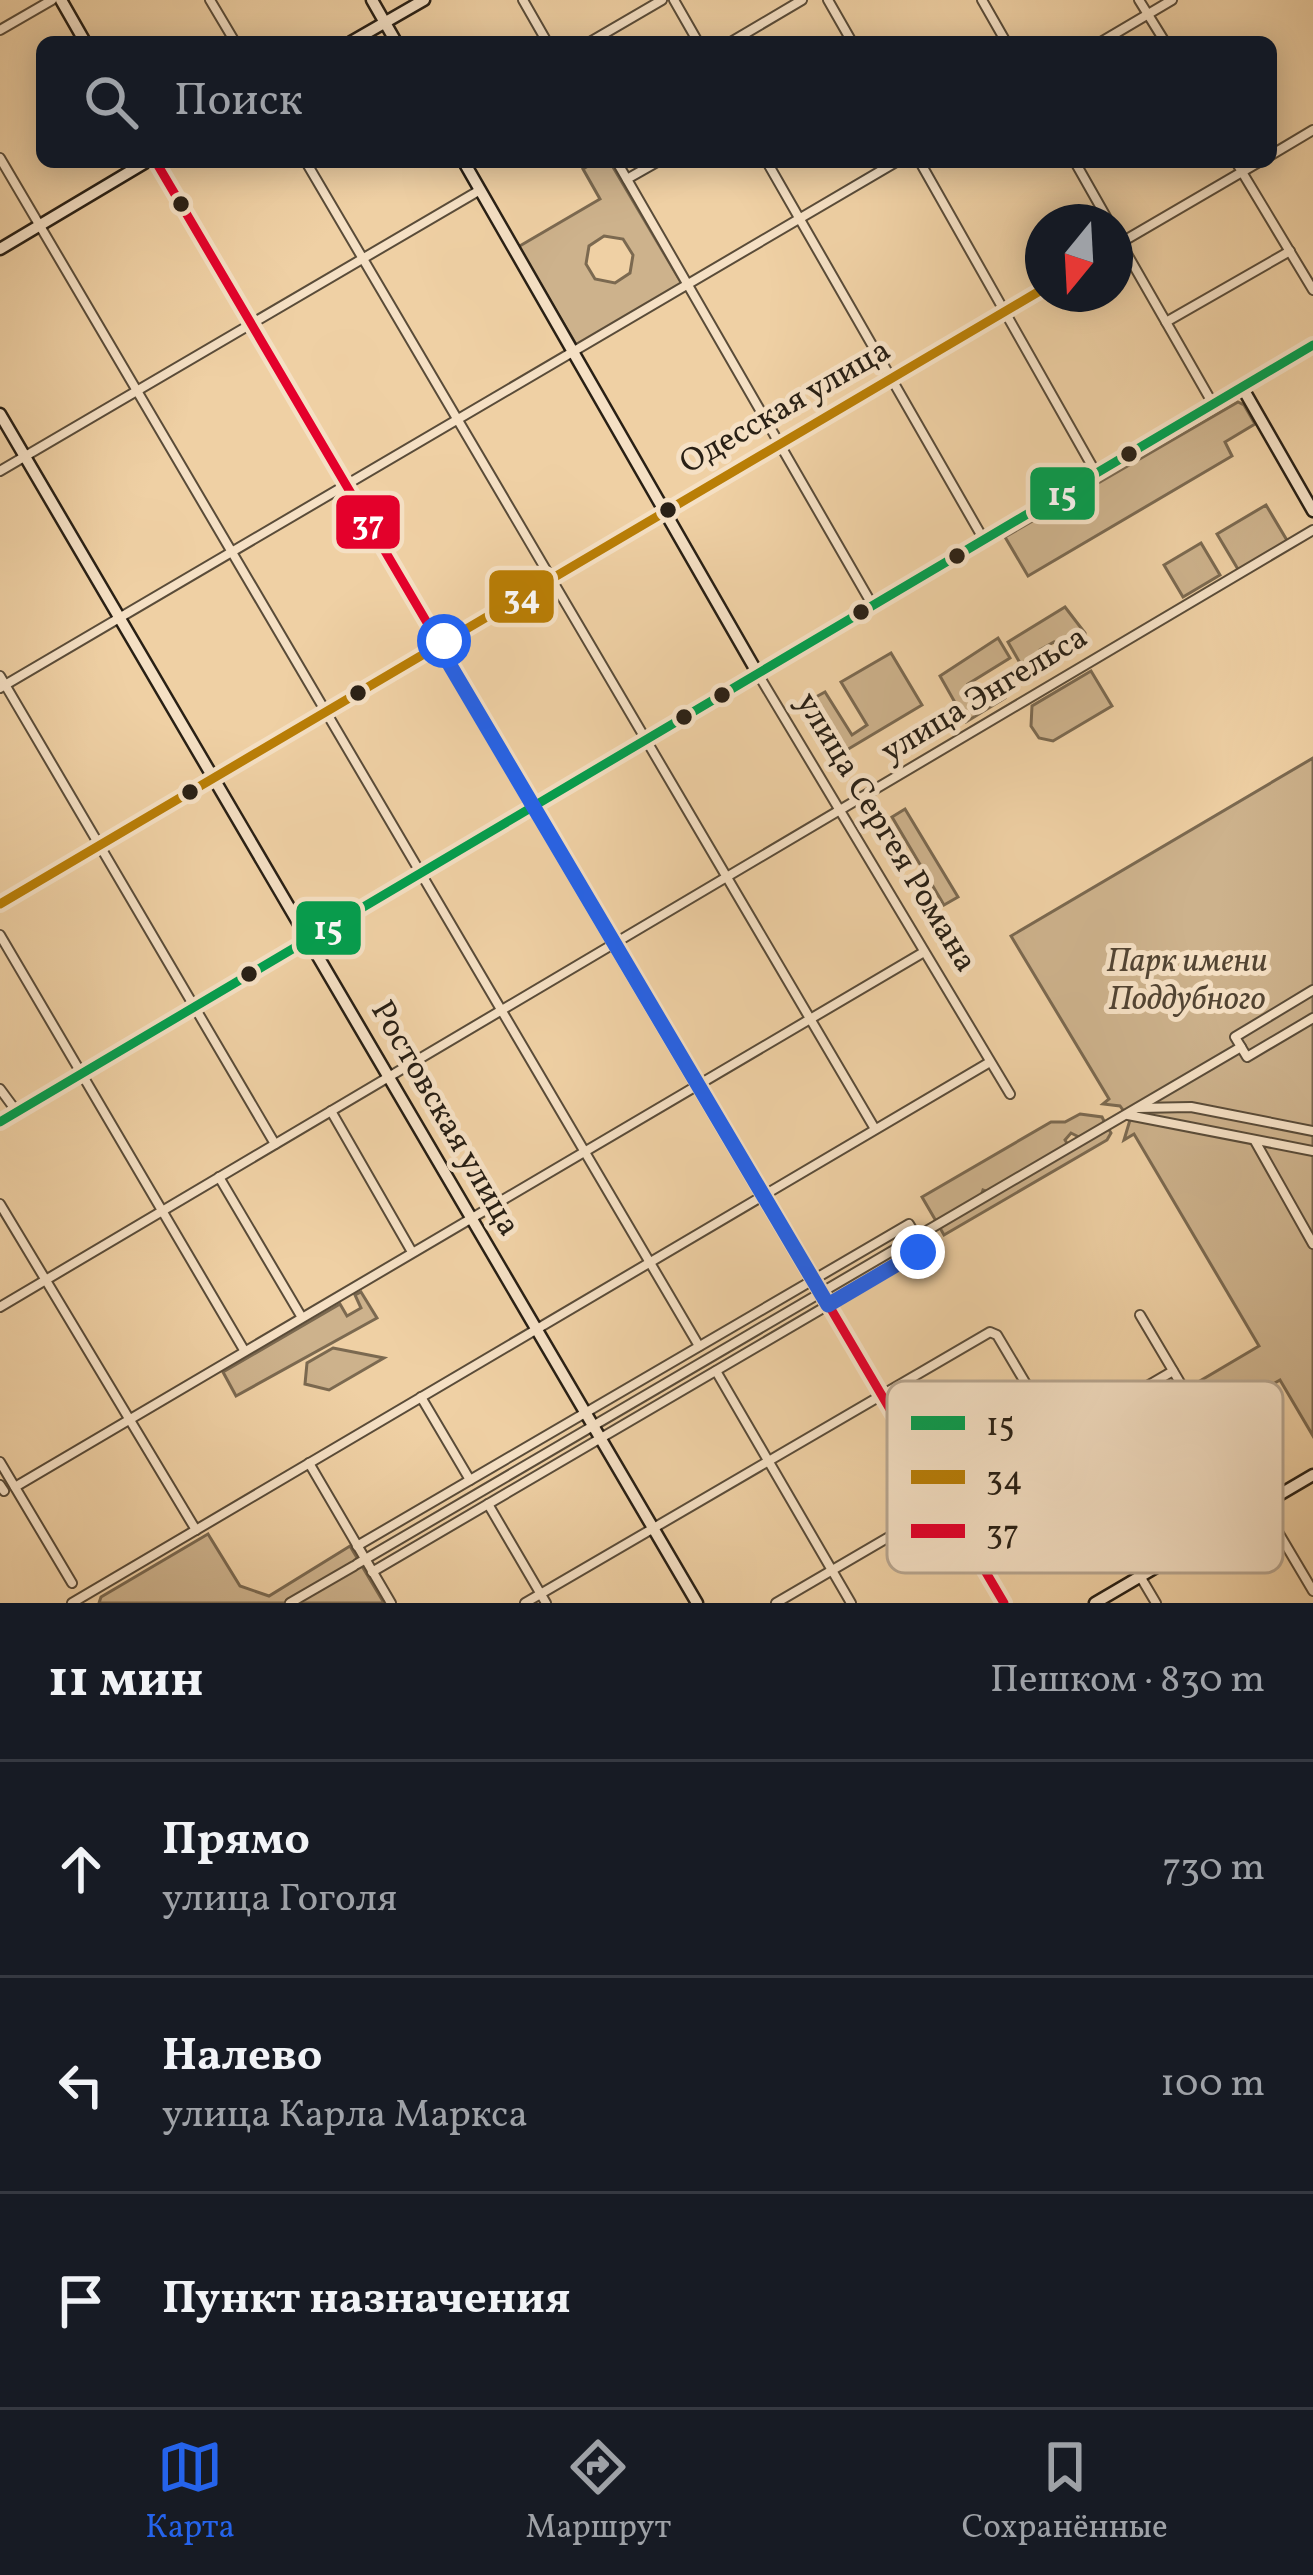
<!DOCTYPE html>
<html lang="ru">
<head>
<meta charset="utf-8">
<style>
  :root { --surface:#171b24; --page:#242831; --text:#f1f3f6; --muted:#9ea1a6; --line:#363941; --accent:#2563eb }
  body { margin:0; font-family:Vollkorn,serif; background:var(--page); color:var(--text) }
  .compass { position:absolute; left:1025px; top:204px; width:108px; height:108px; border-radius:50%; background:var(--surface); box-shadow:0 6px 30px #0003; rotate:198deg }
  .stop { position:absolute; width:36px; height:36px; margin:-27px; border:9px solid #2563eb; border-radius:50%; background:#fff }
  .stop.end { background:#2563eb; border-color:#fff; box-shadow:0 3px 12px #0008 }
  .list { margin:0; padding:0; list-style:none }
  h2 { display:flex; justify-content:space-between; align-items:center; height:156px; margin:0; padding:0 48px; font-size:51px }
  h2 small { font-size:39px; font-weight:400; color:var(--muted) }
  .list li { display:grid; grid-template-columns:78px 1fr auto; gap:36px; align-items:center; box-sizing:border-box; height:216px; padding:0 48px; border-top:3px solid var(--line) }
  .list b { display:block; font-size:45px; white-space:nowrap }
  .list p { margin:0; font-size:39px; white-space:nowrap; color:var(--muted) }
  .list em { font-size:39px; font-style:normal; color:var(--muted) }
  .icon { flex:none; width:66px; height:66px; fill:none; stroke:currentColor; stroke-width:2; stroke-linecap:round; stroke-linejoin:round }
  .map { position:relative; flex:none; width:1313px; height:1603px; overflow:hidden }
  .search { position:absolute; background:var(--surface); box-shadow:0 6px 30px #0003; left:36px; right:36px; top:36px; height:132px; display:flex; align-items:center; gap:30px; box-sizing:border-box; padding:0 42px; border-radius:18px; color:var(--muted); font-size:45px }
  .sheet { height:804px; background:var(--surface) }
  nav { display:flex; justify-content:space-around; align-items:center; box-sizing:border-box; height:168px; border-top:3px solid var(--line); background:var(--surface); font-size:33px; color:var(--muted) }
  nav a { display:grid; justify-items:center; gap:6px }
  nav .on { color:var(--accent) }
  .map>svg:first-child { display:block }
</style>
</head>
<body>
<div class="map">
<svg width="1313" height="1603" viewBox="0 0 1313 1603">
  <rect width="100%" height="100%" fill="#efd0a4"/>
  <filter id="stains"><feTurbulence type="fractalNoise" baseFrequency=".00167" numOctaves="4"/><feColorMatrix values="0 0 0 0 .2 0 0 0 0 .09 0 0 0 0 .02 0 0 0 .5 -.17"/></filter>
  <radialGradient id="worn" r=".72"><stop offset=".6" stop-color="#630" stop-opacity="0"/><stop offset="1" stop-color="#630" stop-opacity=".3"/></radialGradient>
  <!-- green -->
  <g fill="#cdb28c" stroke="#7b6950" stroke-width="3" fill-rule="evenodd">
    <path d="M 595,162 L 610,162 L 682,284 L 577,346 L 518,247 L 600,199 L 583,169 ZM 604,236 L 623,239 L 633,255 L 630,273 L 615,283 L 595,279 L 586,264 L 589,246 Z"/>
    <path d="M 1238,402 L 1244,405 L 1255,424 L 1225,442 L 1232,456 L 1028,576 L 1005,537 Z"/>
    <path d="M 1266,505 L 1288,542 L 1239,571 L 1217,534 Z"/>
    <path d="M 1201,543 L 1220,575 L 1183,597 L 1164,565 Z"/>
    <path d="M 1065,607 L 1085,633 L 1085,642 L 1064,655 L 1054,642 L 1040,650 L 1046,665 L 1028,677 L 1008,642 Z"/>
    <path d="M 998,638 L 1010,658 L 968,684 L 980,703 L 979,698 L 998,687 L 1005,698 L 966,722 L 940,676 Z"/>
    <path d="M 891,653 L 922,705 L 845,751 L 814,698 L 825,692 L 852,735 L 867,725 L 841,682 Z"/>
    <path d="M 1091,671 L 1112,706 L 1053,741 L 1039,738 L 1031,726 L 1032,706 Z"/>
    <path d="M 1313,758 L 1313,1436 L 1280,1380 L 1213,1418 L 1193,1385 L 1259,1346 L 1134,1134 L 1124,1140 L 1130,1120 L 1120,1106 L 1103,1104 L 1109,1099 L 1011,936 Z"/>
    <path d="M 905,809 L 958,897 L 944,905 L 892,817 Z"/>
    <path d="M 1080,1114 L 1102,1117 L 1105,1123 L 1081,1138 L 1071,1133 L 1065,1140 L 1068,1145 L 988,1192 L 983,1190 L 981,1196 L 936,1221 L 922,1197 L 1051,1122 L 1065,1122 Z"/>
    <path d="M 1108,1128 L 1111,1133 L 1107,1140 L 944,1235 L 940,1228 L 949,1221 Z"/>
    <path d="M 361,1292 L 377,1318 L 236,1396 L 223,1372 L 340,1304 L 347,1316 L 361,1308 L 355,1295 Z"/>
    <path d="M 333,1348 L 384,1358 L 329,1390 L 305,1384 L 307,1363 Z"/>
    <path d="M 208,1534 L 240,1586 L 269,1596 L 350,1546 L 384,1603 L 99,1603 L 101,1597 Z"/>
  </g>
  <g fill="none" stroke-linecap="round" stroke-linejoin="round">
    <defs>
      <g id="street">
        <path d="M 210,0 L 235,42"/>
        <path d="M 523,0 L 547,42"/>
        <path d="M 674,0 L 698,42"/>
        <path d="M 828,0 L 852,42"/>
        <path d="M 982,0 L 1006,42"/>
        <path d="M 1139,0 L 1165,42"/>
        <path d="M 0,30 L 52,0"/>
        <path d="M 590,42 L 662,0"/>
        <path d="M 731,42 L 802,0"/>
        <path d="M 1101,42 L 1172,0"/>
        <path d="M 1271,155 L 1313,130"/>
        <path d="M 0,158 L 699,1346"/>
        <path d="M 306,162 L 875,1129"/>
        <path d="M 617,162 L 873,606"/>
        <path d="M 767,162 L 984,540"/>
        <path d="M 920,162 L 1096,473"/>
        <path d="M 1075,162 L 1109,222"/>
        <path d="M 1236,162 L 1313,290"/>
        <path d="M 627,179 L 657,162"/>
        <path d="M 1115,233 L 1213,404"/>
        <path d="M 1115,246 L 1259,162"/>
        <path d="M 1166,322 L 1290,251"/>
        <path d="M 0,471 L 480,190"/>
        <path d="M 439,644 L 1043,289"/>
        <path d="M 758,674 L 1010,1094"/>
        <path d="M 0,676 L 275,1144"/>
        <path d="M 0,688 L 896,162"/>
        <path d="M 0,935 L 244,1350"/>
        <path d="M 1313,990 L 1235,1037 L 1247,1057 L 1313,1018"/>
        <path d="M 0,1089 L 17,1112"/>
        <path d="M 1138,1108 L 1191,1107 L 1313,1131"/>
        <path d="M 331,1111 L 412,1252"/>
        <path d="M 1128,1115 L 1313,1151"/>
        <path d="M 1255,1141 L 1313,1244"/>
        <path d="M 219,1177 L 301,1316"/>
        <path d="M 0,1204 L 196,1530"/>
        <path d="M 0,1307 L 1313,530"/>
        <path d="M 1140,1315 L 1255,1509"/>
        <path d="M 716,1371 L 851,1603"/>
        <path d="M 421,1397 L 470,1480"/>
        <path d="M 0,1462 L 72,1583"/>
        <path d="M 309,1463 L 391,1603"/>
        <path d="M 0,1485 L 4,1491"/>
        <path d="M 15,1487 L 924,952"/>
        <path d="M 488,1504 L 546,1603"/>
        <path d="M 1262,1505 L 1313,1591"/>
        <path d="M 357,1546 L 909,1224 L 924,1249 L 372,1572"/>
        <path d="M 357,1564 L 1241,1047"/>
        <path d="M 72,1603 L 990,1062"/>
        <path d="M 290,1603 L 354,1566"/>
        <path d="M 525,1603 L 990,1332 L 997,1335 L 1156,1603"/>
        <path d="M 776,1603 L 1173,1371"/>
      </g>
      <g id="secondary">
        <path d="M 61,0 L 85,42"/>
        <path d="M 372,0 L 396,42"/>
        <path d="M 351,42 L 424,0"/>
        <path d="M 156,162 L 1004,1603"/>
        <path d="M 464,162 L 758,674"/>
        <path d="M 0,249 L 146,162"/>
        <path d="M 1242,387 L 1313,511"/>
        <path d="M 0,414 L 697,1603"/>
        <path d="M 0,904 L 438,645"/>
        <path d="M 0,1122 L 1313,345"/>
        <path d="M 1095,1603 L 1313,1475"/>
      </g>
    </defs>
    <!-- street casing -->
    <use href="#street" stroke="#5a4c39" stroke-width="12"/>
    <!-- secondary casing -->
    <use href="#secondary" stroke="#292015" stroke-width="15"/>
    <!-- street -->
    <use href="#street" stroke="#f5e0c4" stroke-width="8"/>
    <!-- secondary -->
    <use href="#secondary" stroke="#f5e0c4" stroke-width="10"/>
    <defs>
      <path id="bus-1" d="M 0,1122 L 1313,345"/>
      <path id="bus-2" d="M 0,904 L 1043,289"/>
      <path id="bus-3" d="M 156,162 L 1004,1603"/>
    </defs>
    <!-- bus-1 casing -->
    <use href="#bus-1" stroke="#f5e0c4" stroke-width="18"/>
    <!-- bus-2 casing -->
    <use href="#bus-2" stroke="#f5e0c4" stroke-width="18"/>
    <!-- bus-3 casing -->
    <use href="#bus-3" stroke="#f5e0c4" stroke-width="18"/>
    <!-- bus-1 -->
    <use href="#bus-1" stroke="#029f4e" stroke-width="9"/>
    <!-- bus-2 -->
    <use href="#bus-2" stroke="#b97e06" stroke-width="9"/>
    <!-- bus-3 -->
    <use href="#bus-3" stroke="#e4002b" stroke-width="9"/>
  </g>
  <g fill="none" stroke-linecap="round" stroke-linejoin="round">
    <!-- route -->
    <path stroke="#2563eb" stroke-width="15" d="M 444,641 L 438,645 L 828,1305 L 918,1252"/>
  </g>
  <!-- markers -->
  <g fill="#292015" stroke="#f5e0c4" stroke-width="4.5">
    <circle cx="181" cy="204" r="10"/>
    <circle cx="1129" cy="454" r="10"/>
    <circle cx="668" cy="510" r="10"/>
    <circle cx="957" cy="556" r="10"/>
    <circle cx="861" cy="612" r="10"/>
    <circle cx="358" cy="693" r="10"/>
    <circle cx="722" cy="695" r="10"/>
    <circle cx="684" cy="717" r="10"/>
    <circle cx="190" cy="792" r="10"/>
    <circle cx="249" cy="974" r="10"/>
  </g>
  <g text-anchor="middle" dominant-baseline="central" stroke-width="10" stroke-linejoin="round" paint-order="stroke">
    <!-- street labels -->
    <g font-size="33" fill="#292015" stroke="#f5e0c4">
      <text transform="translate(786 408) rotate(-30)">Одесская улица</text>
      <text transform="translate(985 696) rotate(-31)">улица Энгельса</text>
      <text transform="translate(885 833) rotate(59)">улица Сергея Романа</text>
      <text transform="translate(444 1119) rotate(60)">Ростовская улица</text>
    </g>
    <!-- park labels -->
    <g font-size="33" font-style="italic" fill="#524433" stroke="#f5e0c4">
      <text x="1187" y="963">Парк имени<tspan x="1187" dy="38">Поддубного</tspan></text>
    </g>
  </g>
  <!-- legend -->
  <rect x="887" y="1381" width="396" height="192" rx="18" fill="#f5e0c4" stroke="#b8a690" stroke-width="3"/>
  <rect x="911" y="1416" width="54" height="14" fill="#029f4e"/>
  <rect x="911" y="1470" width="54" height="14" fill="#b97e06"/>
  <rect x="911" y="1524" width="54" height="14" fill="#e4002b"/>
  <g font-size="33" fill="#292015">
    <text x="986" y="1435">15</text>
    <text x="986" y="1489">34</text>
    <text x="986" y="1543">37</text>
  </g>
  <g stroke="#f5e0c4" stroke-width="4.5">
    <rect x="1028" y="465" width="69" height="57" rx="12" fill="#029f4e"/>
    <rect x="334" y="493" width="68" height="58" rx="12" fill="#e4002b"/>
    <rect x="487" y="568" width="69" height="57" rx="12" fill="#b97e06"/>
    <rect x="294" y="899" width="69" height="58" rx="12" fill="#029f4e"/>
  </g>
  <g font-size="33" text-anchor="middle" font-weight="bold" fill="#fff">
    <text x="1062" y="505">15</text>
    <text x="368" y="534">37</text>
    <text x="522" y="608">34</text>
    <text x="328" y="939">15</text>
  </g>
  <rect width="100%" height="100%" filter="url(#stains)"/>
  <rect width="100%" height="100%" fill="url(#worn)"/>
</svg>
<svg class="compass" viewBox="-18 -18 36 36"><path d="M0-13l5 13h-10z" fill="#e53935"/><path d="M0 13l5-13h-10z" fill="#9ea1a6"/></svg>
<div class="stop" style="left:444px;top:641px"></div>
<div class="stop end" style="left:918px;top:1252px"></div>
<div class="search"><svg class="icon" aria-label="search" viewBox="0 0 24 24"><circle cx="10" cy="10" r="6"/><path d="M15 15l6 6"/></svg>Поиск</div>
</div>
<section class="sheet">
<h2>11 мин<small>Пешком · 830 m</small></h2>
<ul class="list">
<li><svg class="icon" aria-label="ahead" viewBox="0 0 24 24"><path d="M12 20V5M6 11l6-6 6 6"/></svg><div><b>Прямо</b><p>улица Гоголя</p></div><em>730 m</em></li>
<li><svg class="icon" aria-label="left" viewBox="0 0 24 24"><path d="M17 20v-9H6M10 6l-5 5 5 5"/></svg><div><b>Налево</b><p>улица Карла Маркса</p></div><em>100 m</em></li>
<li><svg class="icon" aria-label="arrive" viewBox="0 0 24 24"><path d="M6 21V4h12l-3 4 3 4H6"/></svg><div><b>Пункт назначения</b></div></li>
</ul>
</section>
<nav>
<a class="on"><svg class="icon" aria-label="map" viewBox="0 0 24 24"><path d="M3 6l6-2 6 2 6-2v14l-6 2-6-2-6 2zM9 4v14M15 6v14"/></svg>Карта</a>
<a><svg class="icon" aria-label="directions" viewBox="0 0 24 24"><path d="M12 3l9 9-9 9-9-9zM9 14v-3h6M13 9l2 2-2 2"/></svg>Маршрут</a>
<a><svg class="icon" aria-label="saved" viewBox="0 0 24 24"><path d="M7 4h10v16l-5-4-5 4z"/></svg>Сохранённые</a>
</nav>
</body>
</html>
